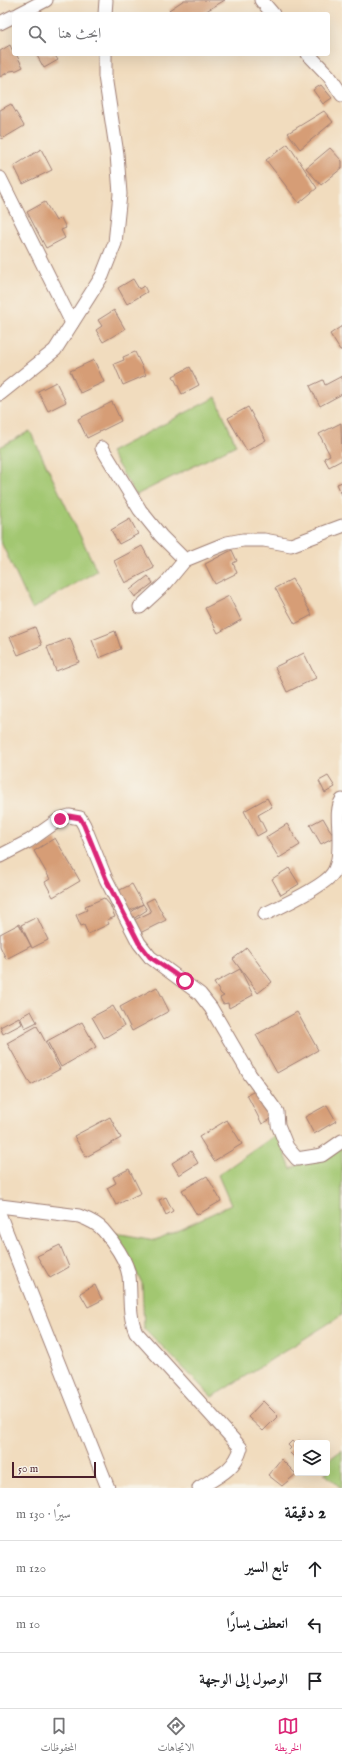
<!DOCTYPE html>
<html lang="ar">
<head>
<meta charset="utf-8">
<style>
  :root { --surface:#fff; --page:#f2f2f2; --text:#202124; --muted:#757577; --line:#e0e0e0; --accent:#db2777 }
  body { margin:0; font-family:"IM FELL English",Amiri,serif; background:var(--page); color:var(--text); direction:rtl }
  .controls { position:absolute; right:12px; bottom:12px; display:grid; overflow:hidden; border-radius:4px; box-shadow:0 4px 16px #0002 }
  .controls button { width:36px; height:36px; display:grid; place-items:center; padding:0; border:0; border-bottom:1px solid var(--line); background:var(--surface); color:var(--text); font:20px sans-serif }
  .scale { position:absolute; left:12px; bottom:10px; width:84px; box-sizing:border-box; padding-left:4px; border:2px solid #4a1f2b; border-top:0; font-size:11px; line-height:14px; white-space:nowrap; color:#4a1f2b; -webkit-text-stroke:3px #f7f3e8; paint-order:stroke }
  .stop { position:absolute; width:12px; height:12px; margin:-9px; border:3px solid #db2777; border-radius:50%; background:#fff }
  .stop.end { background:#db2777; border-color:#fff; box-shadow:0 1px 4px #0008 }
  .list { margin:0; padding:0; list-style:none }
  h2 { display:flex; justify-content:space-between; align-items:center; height:52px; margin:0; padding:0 16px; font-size:17px }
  h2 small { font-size:13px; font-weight:400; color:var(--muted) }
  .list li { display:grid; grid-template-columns:26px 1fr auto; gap:12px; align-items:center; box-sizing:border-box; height:56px; padding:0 16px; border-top:1px solid var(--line) }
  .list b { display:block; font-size:15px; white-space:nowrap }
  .list em { font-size:13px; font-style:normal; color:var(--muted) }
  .icon { flex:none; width:22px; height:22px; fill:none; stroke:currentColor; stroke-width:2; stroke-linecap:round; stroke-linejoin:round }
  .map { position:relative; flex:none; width:342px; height:1488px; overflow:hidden; direction:ltr }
  .search { position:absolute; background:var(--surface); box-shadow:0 4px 16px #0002; left:12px; right:12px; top:12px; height:44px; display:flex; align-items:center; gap:10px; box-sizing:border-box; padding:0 14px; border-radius:4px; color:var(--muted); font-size:15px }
  .sheet { height:220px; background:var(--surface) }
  nav { display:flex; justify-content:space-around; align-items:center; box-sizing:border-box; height:56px; border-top:1px solid var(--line); background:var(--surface); font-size:11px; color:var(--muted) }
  nav a { display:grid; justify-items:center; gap:2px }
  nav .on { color:var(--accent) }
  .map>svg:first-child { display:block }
</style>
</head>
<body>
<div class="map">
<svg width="342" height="1488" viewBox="0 0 342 1488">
  <rect width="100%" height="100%" fill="#f7f3e8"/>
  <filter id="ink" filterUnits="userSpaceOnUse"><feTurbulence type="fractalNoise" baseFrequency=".025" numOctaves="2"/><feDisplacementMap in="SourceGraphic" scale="8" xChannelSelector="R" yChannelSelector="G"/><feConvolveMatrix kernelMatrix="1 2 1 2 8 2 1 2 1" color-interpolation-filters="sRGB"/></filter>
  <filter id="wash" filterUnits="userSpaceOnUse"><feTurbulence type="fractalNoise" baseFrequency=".012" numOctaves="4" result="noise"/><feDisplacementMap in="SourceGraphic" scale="16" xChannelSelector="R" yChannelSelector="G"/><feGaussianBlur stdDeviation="0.9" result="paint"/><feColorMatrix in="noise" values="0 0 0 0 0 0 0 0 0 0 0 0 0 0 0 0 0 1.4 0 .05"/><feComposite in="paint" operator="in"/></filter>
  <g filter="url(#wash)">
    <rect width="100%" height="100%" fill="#f1dcbe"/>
    <!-- green -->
    <g fill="#a2c771" stroke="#76734e">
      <path d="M 216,397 L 236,445 L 136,495 L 110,452 Z"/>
      <path d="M 30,431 L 97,571 L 32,609 L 0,540 L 0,447 Z"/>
      <path d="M 277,1134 L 291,1169 L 342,1140 L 342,1315 L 212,1397 L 144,1328 L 142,1283 L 115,1233 L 155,1240 L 231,1205 L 218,1175 Z"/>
      <path d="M 342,1450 L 342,1488 L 341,1488 L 324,1473 L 327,1473 L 327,1461 Z"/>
    </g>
    <g id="blocks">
      <!-- building -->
      <g fill="#d69d76">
        <path d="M 184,0 L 225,0 L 201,14 L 173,14 L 169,10 Z"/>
        <path d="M 10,45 L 14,54 L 16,54 L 23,67 L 17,70 L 10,71 L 0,77 L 0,51 Z"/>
        <path d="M 36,54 L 54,54 L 58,60 L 44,68 Z"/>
        <path d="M 321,85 L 332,98 L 323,104 L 313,90 Z"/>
        <path d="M 11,104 L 24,126 L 2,139 L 0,134 L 0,110 Z"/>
        <path d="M 324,111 L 333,122 L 300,149 L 288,133 Z"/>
        <path d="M 288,144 L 317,188 L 299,203 L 266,160 Z"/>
        <path d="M 330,148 L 342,161 L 342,168 L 321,185 L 306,168 Z"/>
        <path d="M 41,149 L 52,170 L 23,184 L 14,166 Z"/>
        <path d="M 45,202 L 56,221 L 61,218 L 66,228 L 61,230 L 65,238 L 46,248 L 27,212 Z"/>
        <path d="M 133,279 L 139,289 L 144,286 L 147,292 L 127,304 L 118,288 Z"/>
        <path d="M 114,310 L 125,329 L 103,342 L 96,330 L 102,326 L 98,320 Z"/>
        <path d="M 342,326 L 342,350 L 340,350 L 330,334 Z"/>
        <path d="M 135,352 L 146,375 L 123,385 L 114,364 L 124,360 L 123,357 Z"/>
        <path d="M 94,360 L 104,382 L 80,393 L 70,371 Z"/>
        <path d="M 190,367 L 199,385 L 182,394 L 173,376 Z"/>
        <path d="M 342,376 L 342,394 L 320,406 L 310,386 L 323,380 L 325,385 Z"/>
        <path d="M 56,382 L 66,402 L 48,411 L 38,391 Z"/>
        <path d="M 112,402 L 121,421 L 87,438 L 78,419 Z"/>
        <path d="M 248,407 L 266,440 L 247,451 L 228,418 Z"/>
        <path d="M 341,423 L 342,460 L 329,467 L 324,458 L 330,455 L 319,434 Z"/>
        <path d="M 342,482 L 342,495 L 337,484 Z"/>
        <path d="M 130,519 L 138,534 L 119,544 L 111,530 Z"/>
        <path d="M 142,546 L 154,568 L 125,583 L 114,561 Z"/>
        <path d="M 232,550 L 237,561 L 233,563 L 237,573 L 215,584 L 205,564 Z"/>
        <path d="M 148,576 L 153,583 L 135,597 L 130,590 Z"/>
        <path d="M 292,579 L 312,615 L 295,624 L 275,588 Z"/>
        <path d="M 229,596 L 241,620 L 218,633 L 205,608 Z"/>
        <path d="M 35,627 L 42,645 L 18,655 L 10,637 Z"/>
        <path d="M 115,631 L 121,649 L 99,658 L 92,640 Z"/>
        <path d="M 70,638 L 79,662 L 56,671 L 47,647 Z"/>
        <path d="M 304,653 L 316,678 L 287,692 L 275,667 Z"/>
        <path d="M 328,776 L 335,787 L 325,793 L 319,781 Z"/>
        <path d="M 267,798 L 272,807 L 258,815 L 266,831 L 257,836 L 244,811 Z"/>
        <path d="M 323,818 L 334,837 L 321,844 L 310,825 Z"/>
        <path d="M 287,824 L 300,845 L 279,858 L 266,837 Z"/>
        <path d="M 55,838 L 80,881 L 53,897 L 45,882 L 50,879 L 34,851 Z"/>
        <path d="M 289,868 L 299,884 L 281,895 L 272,879 Z"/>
        <path d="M 132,884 L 143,904 L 125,913 L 114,893 Z"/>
        <path d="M 104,898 L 110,905 L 115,917 L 107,920 L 109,924 L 88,934 L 84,925 L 81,926 L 76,915 L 87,910 L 85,906 Z"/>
        <path d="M 154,898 L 166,920 L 136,935 L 130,922 L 151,912 L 146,902 Z"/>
        <path d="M 143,904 L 147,910 L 130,921 L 127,915 Z"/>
        <path d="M 37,917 L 48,940 L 32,948 L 21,925 Z"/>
        <path d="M 19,924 L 31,946 L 6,959 L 0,946 L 0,934 Z"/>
        <path d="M 247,948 L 272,982 L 258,993 L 233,959 Z"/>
        <path d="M 240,969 L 253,995 L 229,1008 L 228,1003 L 223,1004 L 220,998 L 224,996 L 221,994 L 214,983 Z"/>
        <path d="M 157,987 L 169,1011 L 132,1031 L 120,1007 Z"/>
        <path d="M 113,1006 L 124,1026 L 104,1038 L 92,1017 Z"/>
        <path d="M 31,1011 L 37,1022 L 25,1028 L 20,1017 Z"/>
        <path d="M 297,1012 L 318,1050 L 277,1073 L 256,1035 Z"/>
        <path d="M 19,1017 L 22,1024 L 3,1034 L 0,1027 Z"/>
        <path d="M 82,1022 L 96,1047 L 61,1067 L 47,1041 Z"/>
        <path d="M 37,1026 L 60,1069 L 31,1085 L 7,1043 Z"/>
        <path d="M 259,1089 L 273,1118 L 262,1124 L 247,1095 Z"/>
        <path d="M 327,1105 L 336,1121 L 314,1134 L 305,1117 Z"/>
        <path d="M 110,1117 L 121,1138 L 86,1157 L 74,1136 Z"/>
        <path d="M 227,1120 L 242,1144 L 214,1161 L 199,1137 Z"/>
        <path d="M 191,1151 L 198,1163 L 179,1175 L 172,1163 Z"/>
        <path d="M 129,1169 L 141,1193 L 116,1205 L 107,1188 L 116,1183 L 113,1177 Z"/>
        <path d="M 207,1176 L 221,1201 L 197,1215 L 182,1190 Z"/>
        <path d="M 166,1197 L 173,1211 L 166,1215 L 159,1200 Z"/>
        <path d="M 60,1245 L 69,1267 L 50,1278 L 37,1256 Z"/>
        <path d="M 95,1285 L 102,1300 L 88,1307 L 80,1293 Z"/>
        <path d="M 263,1401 L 278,1416 L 263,1431 L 248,1417 Z"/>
        <path d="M 299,1440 L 302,1443 L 297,1443 L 297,1454 L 294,1457 L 288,1451 L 291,1448 L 288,1445 L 292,1441 L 295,1444 Z"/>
        <path d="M 281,1459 L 296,1474 L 282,1486 L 268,1475 Z"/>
      </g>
    </g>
  </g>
  <g filter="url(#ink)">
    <use href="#blocks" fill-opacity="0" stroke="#9e7e74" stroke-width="1"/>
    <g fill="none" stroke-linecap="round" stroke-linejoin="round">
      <defs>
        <g id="minor">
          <path d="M 261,0 L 273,14"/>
          <path d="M 19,14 L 46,0"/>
          <path d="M 105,14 L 106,0"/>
          <path d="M 0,23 L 14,16"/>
          <path d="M 308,54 L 329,76 L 342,95"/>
          <path d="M 0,178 L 72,323"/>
          <path d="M 0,394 L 55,350 L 102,276 L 115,243 L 120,194 L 117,154 L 105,76 L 105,54"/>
          <path d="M 102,448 L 140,510 L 161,536 L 185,560 L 227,543 L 243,540 L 264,540 L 291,545 L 342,526"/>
          <path d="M 140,607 L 166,583 L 185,560"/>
          <path d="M 0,856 L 29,841 L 60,819 L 69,816 L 80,818 L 84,825 L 106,879 L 139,943 L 150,957 L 200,994 L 211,1008 L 250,1075 L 277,1112 L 278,1125 L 287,1147 L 297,1159 L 322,1155 L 342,1141"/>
          <path d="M 265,914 C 280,907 325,886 333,873 C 340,862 339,846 339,833 C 339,824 336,809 342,800"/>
          <path d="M 0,1206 L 79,1216 C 87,1219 97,1223 103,1230 C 113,1241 127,1261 129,1276 C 131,1294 128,1315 136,1332 L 241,1448 C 235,1470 217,1477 199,1488"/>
          <path d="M 0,1216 L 108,1488"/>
        </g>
      </defs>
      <!-- minor casing -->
      <use href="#minor" stroke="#9e7e74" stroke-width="15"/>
      <!-- minor -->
      <use href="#minor" stroke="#fff" stroke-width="13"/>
    </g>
  </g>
  <g fill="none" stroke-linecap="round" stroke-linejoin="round" filter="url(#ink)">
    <!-- route -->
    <path stroke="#db2777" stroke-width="5" d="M 60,819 L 69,816 L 80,818 L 84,825 L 106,879 L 139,943 L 150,957 L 185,981"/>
  </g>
</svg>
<div class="controls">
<button><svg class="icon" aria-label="layers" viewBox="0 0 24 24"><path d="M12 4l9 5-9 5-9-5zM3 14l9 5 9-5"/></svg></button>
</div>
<div class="scale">50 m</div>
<div class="stop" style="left:185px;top:981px"></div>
<div class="stop end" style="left:60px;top:819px"></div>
<div class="search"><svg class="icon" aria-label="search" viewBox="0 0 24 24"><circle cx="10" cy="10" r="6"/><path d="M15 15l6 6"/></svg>ابحث هنا</div>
</div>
<section class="sheet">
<h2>2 دقيقة<small>سيرًا · 130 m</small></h2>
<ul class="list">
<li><svg class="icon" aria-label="ahead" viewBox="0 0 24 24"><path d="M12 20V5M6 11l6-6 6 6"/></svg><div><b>تابع السير</b></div><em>120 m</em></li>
<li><svg class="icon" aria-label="left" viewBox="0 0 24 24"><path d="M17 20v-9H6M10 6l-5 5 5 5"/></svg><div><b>انعطف يسارًا</b></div><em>10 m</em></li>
<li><svg class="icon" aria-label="arrive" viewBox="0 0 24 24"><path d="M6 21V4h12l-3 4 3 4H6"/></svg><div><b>الوصول إلى الوجهة</b></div></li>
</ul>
</section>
<nav>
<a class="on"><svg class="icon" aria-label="map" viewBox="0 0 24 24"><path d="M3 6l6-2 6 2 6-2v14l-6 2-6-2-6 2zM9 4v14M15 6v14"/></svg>الخريطة</a>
<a><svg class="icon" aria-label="directions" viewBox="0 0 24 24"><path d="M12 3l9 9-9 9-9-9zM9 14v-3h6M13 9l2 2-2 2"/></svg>الاتجاهات</a>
<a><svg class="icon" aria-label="saved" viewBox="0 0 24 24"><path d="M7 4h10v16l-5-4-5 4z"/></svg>المحفوظات</a>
</nav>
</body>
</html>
